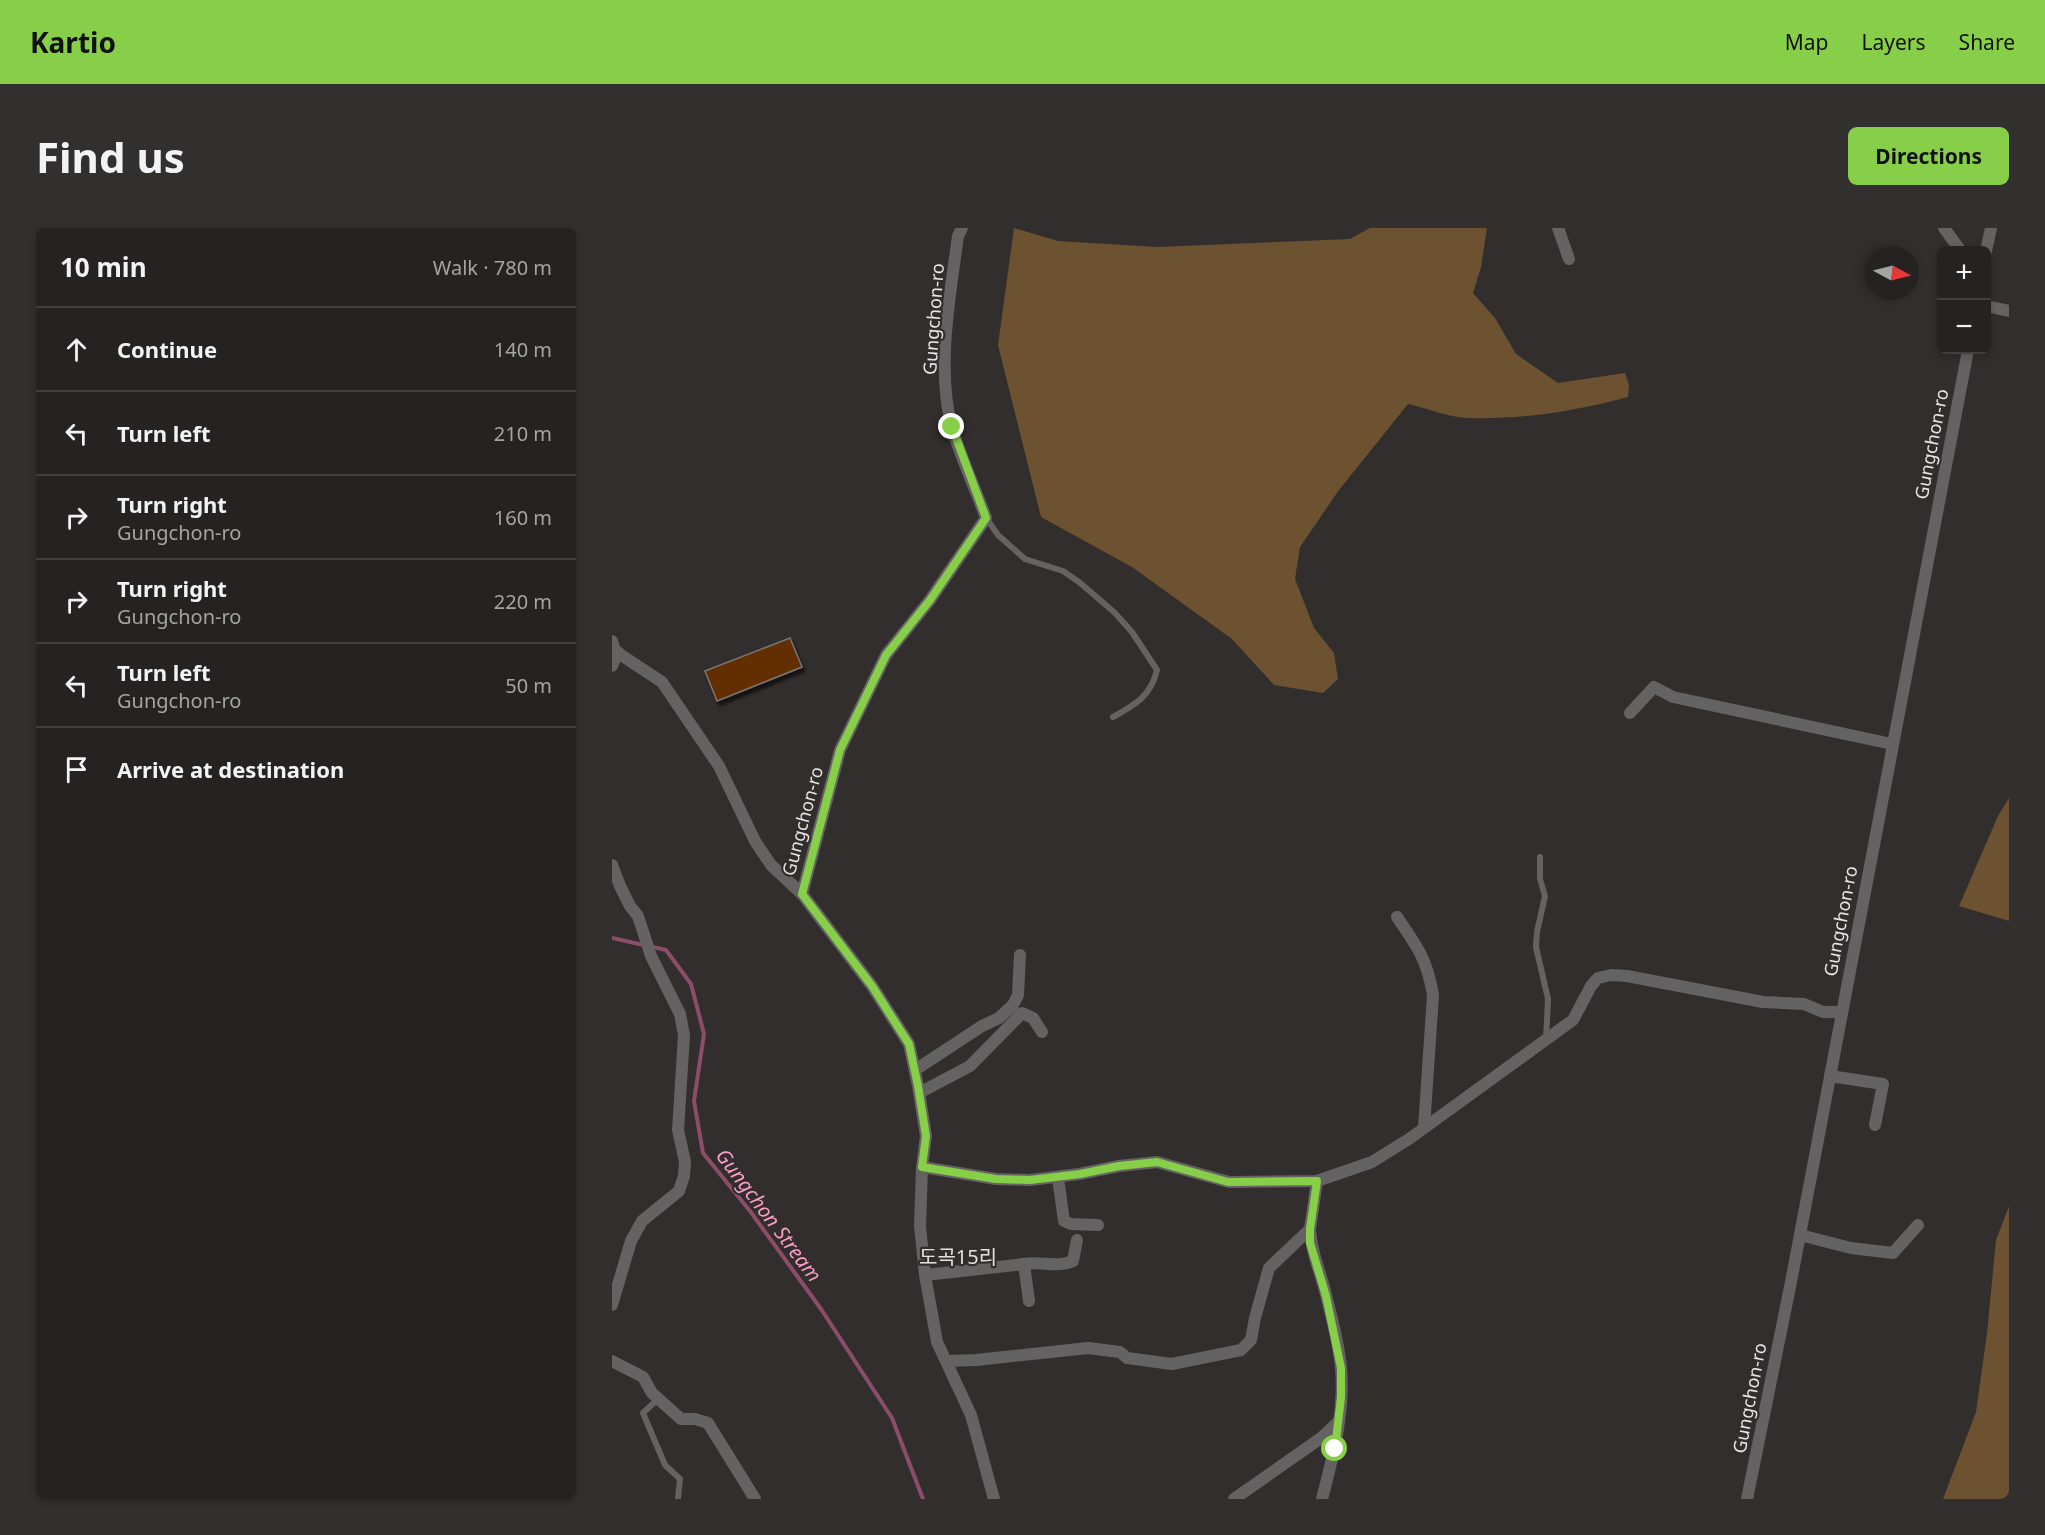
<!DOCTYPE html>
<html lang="en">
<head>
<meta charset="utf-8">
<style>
  :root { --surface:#262222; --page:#322f2f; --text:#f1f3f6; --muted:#a4a4a5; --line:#423f40; --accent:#88cf49 }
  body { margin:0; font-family:"Noto Sans","Noto Sans KR",sans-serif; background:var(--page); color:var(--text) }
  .controls { position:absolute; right:18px; top:18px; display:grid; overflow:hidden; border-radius:9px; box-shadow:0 3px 9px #0003 }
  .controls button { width:54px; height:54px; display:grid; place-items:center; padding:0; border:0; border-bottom:2px solid var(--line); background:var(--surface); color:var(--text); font:30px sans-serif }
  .compass { position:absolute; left:1253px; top:18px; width:54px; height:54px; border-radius:50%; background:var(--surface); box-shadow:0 3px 9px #0003; rotate:97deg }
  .stop { position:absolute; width:18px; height:18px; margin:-14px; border:4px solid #88cf49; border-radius:50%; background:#fff }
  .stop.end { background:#88cf49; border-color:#fff; box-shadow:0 2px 6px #0008 }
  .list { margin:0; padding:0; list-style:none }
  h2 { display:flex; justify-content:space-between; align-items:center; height:78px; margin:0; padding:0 24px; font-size:26px }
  h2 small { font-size:20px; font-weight:400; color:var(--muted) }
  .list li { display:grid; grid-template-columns:39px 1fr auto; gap:18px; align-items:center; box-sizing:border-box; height:84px; padding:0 24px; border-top:2px solid var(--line) }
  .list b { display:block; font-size:22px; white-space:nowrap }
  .list p { margin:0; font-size:20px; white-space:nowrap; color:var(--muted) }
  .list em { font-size:20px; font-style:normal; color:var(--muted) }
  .icon { flex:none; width:33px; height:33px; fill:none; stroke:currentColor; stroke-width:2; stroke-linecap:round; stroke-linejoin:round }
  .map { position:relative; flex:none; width:1397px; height:1271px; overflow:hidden; border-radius:9px }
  header { display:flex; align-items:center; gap:36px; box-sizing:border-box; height:84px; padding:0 30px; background:var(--accent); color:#111 }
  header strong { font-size:28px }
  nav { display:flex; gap:33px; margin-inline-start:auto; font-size:21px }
  .intro { display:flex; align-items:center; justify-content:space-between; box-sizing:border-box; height:144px; padding:0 36px }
  h1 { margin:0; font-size:42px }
  .button { padding:15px 27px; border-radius:9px; background:var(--accent); color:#111; font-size:21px; font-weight:700 }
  main { display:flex; gap:36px; padding:0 36px }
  aside { flex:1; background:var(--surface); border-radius:9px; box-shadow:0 3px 9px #0003 }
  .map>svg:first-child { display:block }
</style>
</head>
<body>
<header>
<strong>Kartio</strong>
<nav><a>Map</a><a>Layers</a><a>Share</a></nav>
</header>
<div class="intro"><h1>Find us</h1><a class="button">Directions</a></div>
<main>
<aside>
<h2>10 min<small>Walk · 780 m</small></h2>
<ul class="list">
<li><svg class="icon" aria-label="ahead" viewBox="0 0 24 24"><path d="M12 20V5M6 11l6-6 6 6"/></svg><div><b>Continue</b></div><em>140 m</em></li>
<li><svg class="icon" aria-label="left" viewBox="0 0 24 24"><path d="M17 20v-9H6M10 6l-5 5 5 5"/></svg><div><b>Turn left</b></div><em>210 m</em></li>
<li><svg class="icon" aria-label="right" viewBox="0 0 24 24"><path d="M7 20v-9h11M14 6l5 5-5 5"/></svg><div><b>Turn right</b><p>Gungchon-ro</p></div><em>160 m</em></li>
<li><svg class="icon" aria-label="right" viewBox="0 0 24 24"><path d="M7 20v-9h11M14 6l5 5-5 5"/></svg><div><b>Turn right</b><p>Gungchon-ro</p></div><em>220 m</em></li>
<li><svg class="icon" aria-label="left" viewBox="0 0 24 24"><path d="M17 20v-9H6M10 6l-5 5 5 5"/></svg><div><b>Turn left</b><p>Gungchon-ro</p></div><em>50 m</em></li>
<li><svg class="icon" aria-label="arrive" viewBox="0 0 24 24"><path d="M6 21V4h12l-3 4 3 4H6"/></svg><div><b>Arrive at destination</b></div></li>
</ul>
</aside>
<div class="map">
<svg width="1397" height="1271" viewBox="0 0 1397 1271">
  <defs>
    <filter id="shadow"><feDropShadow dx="2.5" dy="4.5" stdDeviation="1.5" flood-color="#0009"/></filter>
  </defs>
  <rect width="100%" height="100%" fill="#322e2d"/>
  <!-- green -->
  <g fill="#6c5230">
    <path d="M 402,0 L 446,13 L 545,19 L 738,11 L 758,0 L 875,0 L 869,39 L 861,65 L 883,90 L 904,126 L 946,155 L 1013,145 L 1017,157 L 1016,169 C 964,183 909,192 855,190 C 836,189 815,180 796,176 L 727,262 L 688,319 L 683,351 L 702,400 L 722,425 L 726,451 L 711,465 L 662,457 L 620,411 L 520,339 L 429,289 L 386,117 Z"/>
    <path d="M 1397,570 L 1397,693 L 1347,678 L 1386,588 Z"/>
    <path d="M 1397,978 L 1397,1271 L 1331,1271 L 1364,1184 L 1375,1105 L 1384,1012 Z"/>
  </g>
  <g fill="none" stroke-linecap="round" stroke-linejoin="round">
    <!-- stream -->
    <path stroke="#8c4d6a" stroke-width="4" d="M 0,710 L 54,722 L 79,756 L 92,806 L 82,873 L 91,925 L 138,983 L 209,1081 L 280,1190 L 311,1271"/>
  </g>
  <!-- building -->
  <path fill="#642e03" stroke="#797573" stroke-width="1.5" filter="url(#shadow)" d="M 178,410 L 190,439 L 105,473 L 93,443 Z"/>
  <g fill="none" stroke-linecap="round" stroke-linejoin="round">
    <!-- service -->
    <g stroke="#646262" stroke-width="6">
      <path d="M 374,290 L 386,307 L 413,331 L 451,343 L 467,354 L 502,384 L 520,404 L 545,442 C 539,468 523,477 501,489"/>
      <path d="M 928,629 L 928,651 L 933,668 L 925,704 L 924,719 L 936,771 L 934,812"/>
      <path d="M 46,1171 L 31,1185 L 53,1237 L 68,1251 L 66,1270"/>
    </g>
    <!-- minor -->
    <g stroke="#646262" stroke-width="12">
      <path d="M 350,0 L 346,8 C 338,68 324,140 340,200 C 349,230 363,260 374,290 L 318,372 L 274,427 L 228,522 L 190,666 L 260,758 L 297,816 L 306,858 L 314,908 L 310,939 L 308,998 L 313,1047 L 325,1114 L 359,1187 L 382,1271"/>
      <path d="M 946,0 L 957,31"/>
      <path d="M 1332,0 L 1348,22"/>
      <path d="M 1374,23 L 1379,0"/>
      <path d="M 1374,78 L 1397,83"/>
      <path d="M 0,413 L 3,423 L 50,454 L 107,538 L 143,613 L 159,637 L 190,666"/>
      <path d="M 0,438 L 6,424"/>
      <path d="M 1018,485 L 1042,459 L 1061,469 L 1280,516"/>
      <path d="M 0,637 L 8,658 L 18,678 L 26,688 L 39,728 L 68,786 L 72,807 L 66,902 L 73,934 L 72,948 L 67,963 L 30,993 L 19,1013 L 0,1077"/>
      <path d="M 785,689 C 805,718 815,731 821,767 L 812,900"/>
      <path d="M 303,842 L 370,798 L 387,790 L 401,777 L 406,767 L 408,727"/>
      <path d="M 1218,848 L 1271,856 L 1263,897"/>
      <path d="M 307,865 L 358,838 L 410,785 L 421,790 L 430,804"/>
      <path d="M 310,939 L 384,951 L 418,952 L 467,946 L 507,938 L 545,934 L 617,954 L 705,953 L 760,934 L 797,911 L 961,792 L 979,758 L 986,750 L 999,747 L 1015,748 L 1151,774 L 1192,776 L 1211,784 L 1229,784"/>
      <path d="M 446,950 L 452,993 L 459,996 L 486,997"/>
      <path d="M 698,1001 C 699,1025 709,1045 714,1067 C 720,1091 727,1116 729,1140 C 733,1183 721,1229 710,1271"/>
      <path d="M 1188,1007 L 1239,1020 L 1281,1025 L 1306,997"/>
      <path d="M 412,1036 C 428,1033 446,1040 461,1033 L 465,1012"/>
      <path d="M 313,1047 L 412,1036 L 417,1073"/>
      <path d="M 0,1133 L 31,1149 L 40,1165 L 69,1191 L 83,1191 L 96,1195 L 143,1271"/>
      <path d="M 335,1133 L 364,1132 L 476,1120 L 508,1124 L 515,1130 L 560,1136 L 629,1122 L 639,1112 L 643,1090 L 657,1040 L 698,1001 L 705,953"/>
      <path d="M 622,1271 L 709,1210 L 726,1194"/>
      <path d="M 1135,1271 L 1179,1054 L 1356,122"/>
    </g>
  </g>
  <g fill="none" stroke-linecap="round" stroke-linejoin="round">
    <!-- route -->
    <path stroke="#88cf49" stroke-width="8" d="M 340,199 L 374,290 L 318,372 L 274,427 L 228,522 L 190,666 L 260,758 L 297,816 L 306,858 L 314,908 L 310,939 L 384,951 L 418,952 L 468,946 L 507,938 L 545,934 L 616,954 L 705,953 L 698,1001 L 698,1015 L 714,1068 L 729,1140 L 729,1169 L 723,1221"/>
  </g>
  <g text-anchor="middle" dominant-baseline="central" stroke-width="4.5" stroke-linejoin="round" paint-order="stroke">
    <!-- street labels -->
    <g font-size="18" fill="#e8e5e4" stroke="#322e2d">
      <text transform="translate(321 91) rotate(-86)">Gungchon-ro</text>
      <text transform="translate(1319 216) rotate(-79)">Gungchon-ro</text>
      <text transform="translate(190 593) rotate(-75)">Gungchon-ro</text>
      <text transform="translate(1228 693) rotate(-79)">Gungchon-ro</text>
      <text transform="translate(1137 1170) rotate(-79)">Gungchon-ro</text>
    </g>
    <!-- water labels -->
    <g font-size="20" font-style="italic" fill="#fa9dc7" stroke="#322e2d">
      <text transform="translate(157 987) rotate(53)">Gungchon Stream</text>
    </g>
    <!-- neighbourhood labels -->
    <g font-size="20" fill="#e5dfde" stroke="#322e2d">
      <text x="346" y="1028">도곡15리</text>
    </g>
  </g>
</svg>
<div class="controls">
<button>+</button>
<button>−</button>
</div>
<svg class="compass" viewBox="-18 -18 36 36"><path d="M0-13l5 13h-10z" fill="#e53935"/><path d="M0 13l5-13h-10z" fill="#a4a4a5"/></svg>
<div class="stop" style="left:723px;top:1221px"></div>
<div class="stop end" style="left:340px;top:199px"></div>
</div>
</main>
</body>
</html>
